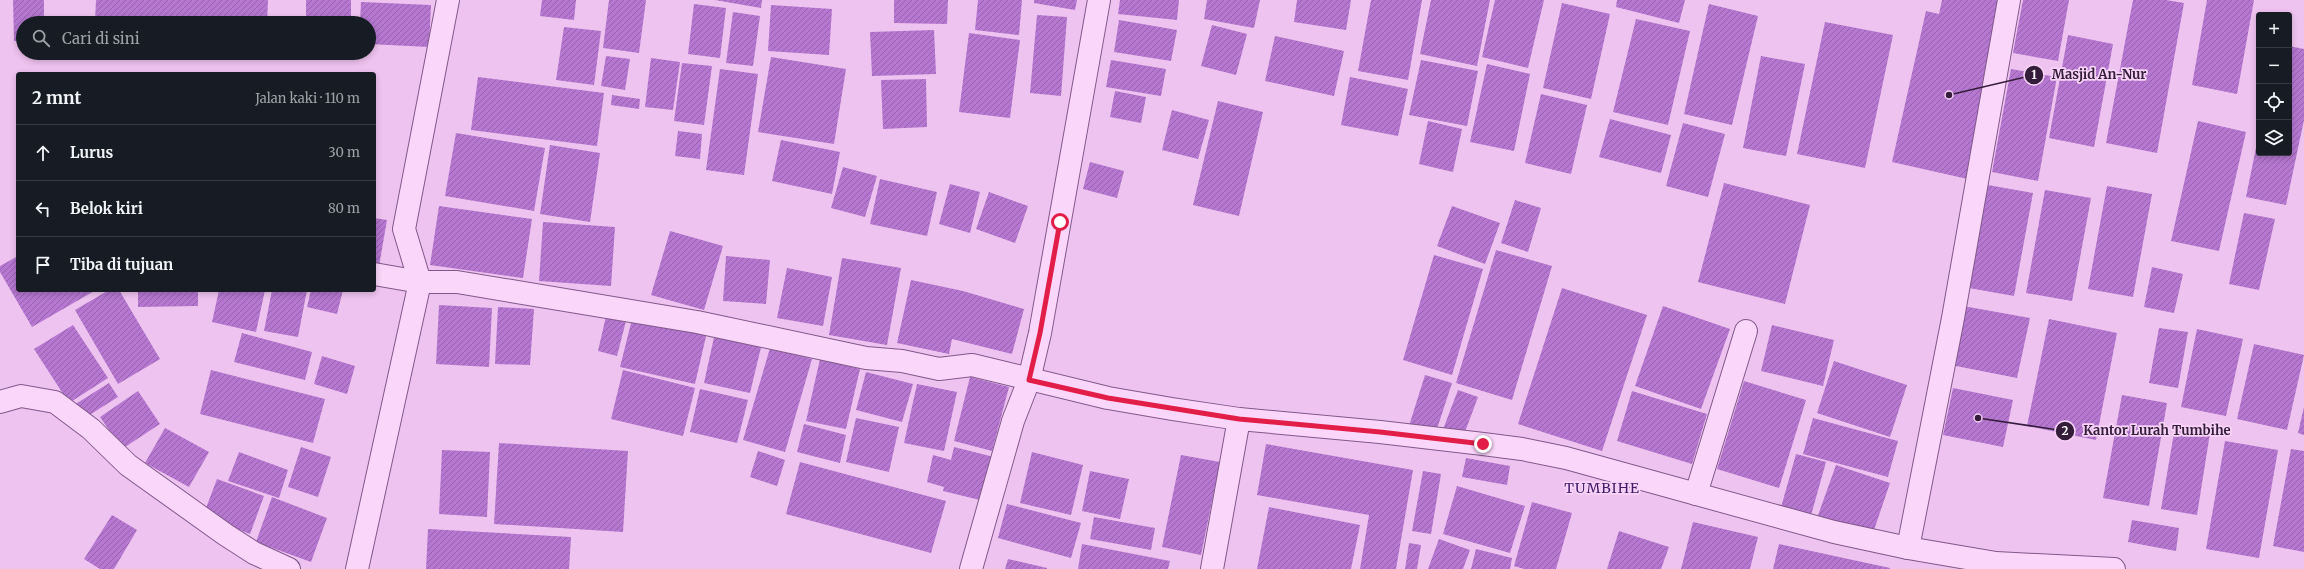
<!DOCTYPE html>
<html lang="id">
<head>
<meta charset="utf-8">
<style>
  :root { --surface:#171b24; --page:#20242c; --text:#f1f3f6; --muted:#9ea1a6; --line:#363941 }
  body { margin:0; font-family:Merriweather,serif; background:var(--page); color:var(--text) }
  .controls { position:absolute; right:12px; top:12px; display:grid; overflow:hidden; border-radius:4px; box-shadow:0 2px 6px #0003 }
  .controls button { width:36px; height:36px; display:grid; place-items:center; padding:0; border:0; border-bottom:1px solid var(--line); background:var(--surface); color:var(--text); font:20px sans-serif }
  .stop { position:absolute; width:12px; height:12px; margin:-9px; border:3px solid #e11d48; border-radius:50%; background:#fff }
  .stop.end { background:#e11d48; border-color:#fff; box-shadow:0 1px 4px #0008 }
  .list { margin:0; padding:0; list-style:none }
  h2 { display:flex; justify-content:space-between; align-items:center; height:52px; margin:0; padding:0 16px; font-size:17px }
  h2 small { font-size:13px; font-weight:400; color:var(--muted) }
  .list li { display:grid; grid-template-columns:26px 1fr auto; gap:12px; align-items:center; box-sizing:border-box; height:56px; padding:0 16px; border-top:1px solid var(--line) }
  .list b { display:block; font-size:15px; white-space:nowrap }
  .list em { font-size:13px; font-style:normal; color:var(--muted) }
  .icon { flex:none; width:22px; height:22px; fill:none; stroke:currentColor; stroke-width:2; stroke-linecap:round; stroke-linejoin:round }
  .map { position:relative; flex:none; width:2304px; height:569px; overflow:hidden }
  .search { position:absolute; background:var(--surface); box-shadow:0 2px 6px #0003; left:16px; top:16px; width:360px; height:44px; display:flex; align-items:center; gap:10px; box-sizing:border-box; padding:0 14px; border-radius:22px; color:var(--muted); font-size:15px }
  .panel { position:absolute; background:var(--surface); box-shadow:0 2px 6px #0003; left:16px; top:72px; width:360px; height:220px; border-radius:4px }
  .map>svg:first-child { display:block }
</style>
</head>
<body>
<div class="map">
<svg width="2304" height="569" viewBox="0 0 2304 569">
  <defs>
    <pattern id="building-hatch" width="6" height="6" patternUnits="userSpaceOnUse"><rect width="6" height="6" fill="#b577d0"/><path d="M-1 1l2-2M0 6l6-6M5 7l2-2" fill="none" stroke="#9461aa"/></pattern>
  </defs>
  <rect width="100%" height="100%" fill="#efc3f0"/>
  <!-- building -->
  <g fill="url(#building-hatch)">
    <path d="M 13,0 L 44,0 L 44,23 L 23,23 L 23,41 L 14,41 Z"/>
    <path d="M 96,0 L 268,0 L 267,23 L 95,23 Z"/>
    <rect x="306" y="0" width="45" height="19"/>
    <path d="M 542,0 L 576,0 L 574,20 L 540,16 Z"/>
    <path d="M 609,0 L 646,0 L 639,53 L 603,48 Z"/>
    <path d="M 715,0 L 762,0 L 761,8 Z"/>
    <path d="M 894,0 L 948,0 L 947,24 L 894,23 Z"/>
    <path d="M 978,0 L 1022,0 L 1019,35 L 975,30 Z"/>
    <path d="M 1034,0 L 1077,0 L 1075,10 L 1034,3 Z"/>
    <path d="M 1120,0 L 1179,0 L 1177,20 L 1118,14 Z"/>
    <path d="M 1207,0 L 1260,0 L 1254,28 L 1204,19 Z"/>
    <path d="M 1297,0 L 1351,0 L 1346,30 L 1294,22 Z"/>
    <path d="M 1371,0 L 1422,0 L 1408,80 L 1358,71 Z"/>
    <path d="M 1431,0 L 1490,0 L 1477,66 L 1420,54 Z"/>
    <path d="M 1495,0 L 1544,0 L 1528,68 L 1482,57 Z"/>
    <path d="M 1617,0 L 1685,0 L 1679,23 L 1616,7 Z"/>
    <path d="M 1942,0 L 2009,0 L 1972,180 L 1892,162 L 1926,11 L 1939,14 Z"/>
    <path d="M 2023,0 L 2069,0 L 2058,61 L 2013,53 Z"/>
    <path d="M 2133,0 L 2166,0 L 2184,3 L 2157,153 L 2106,143 Z"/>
    <path d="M 2207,0 L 2254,0 L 2237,94 L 2192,85 Z"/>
    <path d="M 361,2 L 431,5 L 429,47 L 369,44 L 369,23 L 360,23 Z"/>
    <path d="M 1562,3 L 1610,14 L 1591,99 L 1543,88 Z"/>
    <path d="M 694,4 L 726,8 L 720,58 L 688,54 Z"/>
    <path d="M 1709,4 L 1758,16 L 1732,125 L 1684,114 Z"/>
    <path d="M 771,5 L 832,9 L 829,55 L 768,51 Z"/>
    <path d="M 733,12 L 760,16 L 753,66 L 726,63 Z"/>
    <path d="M 1037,15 L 1067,17 L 1061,96 L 1030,93 Z"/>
    <path d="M 1636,19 L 1690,31 L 1668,125 L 1613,112 Z"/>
    <path d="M 1119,20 L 1177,30 L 1171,61 L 1114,52 Z"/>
    <path d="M 1825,22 L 1893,35 L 1865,168 L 1797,154 Z"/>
    <path d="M 1212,25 L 1247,34 L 1236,75 L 1201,66 Z"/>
    <path d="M 564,27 L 601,31 L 594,85 L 556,80 Z"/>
    <path d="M 934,30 L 936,74 L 872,76 L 870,32 Z"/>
    <path d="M 969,33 L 1020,40 L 1010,118 L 959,112 Z"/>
    <path d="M 2068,35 L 2113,44 L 2094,147 L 2049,138 Z"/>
    <path d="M 1275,36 L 1344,51 L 1334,96 L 1265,81 Z"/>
    <path d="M 2289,46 L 2304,49 L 2304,120 L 2286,205 L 2246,197 L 2258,138 L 2259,153 L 2289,153 Z"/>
    <path d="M 606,56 L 630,59 L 625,90 L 601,86 Z"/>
    <path d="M 1761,56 L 1805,64 L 1786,156 L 1743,148 Z"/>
    <path d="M 771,57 L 846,69 L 834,144 L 758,132 Z"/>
    <path d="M 651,58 L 680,62 L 673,110 L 645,107 Z"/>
    <path d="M 1111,60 L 1166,69 L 1161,96 L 1106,87 Z"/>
    <path d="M 1421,60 L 1478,71 L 1467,126 L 1409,115 Z"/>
    <path d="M 682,63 L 712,66 L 704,125 L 674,121 Z"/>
    <path d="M 1487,64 L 1530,74 L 1514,151 L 1470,142 Z"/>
    <path d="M 720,69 L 758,74 L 744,175 L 706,170 Z"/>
    <path d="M 2011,69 L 2057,77 L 2038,181 L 1992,172 Z"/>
    <path d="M 478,77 L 604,93 L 597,146 L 471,130 Z"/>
    <path d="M 1350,77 L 1408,89 L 1398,136 L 1341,125 Z"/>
    <path d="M 926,79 L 927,127 L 883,129 L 881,80 Z"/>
    <path d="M 1115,91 L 1146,97 L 1141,123 L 1110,117 Z"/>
    <path d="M 1541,94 L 1587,105 L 1571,174 L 1525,163 Z"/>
    <path d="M 612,95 L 640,99 L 639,109 L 611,105 Z"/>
    <path d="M 1218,101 L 1263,112 L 1239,216 L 1193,205 Z"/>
    <path d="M 1172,110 L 1209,120 L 1198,159 L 1162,150 Z"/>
    <path d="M 1610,119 L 1671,135 L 1661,173 L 1599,157 Z"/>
    <path d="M 1428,121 L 1462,129 L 1453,172 L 1419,164 Z"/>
    <path d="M 2198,121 L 2246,132 L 2219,251 L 2171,241 Z"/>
    <path d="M 1683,123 L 1725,134 L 1708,197 L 1666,186 Z"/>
    <path d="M 678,131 L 702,134 L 700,159 L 675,156 Z"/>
    <path d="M 456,133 L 545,148 L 534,211 L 445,196 Z"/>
    <path d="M 781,140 L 840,152 L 832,194 L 772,181 Z"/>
    <path d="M 550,145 L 600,153 L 590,222 L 540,214 Z"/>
    <path d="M 1090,162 L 1124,171 L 1117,198 L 1083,189 Z"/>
    <path d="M 843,167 L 877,176 L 865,217 L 831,208 Z"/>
    <path d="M 880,179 L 937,192 L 927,236 L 870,224 Z"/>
    <path d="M 1724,183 L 1810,205 L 1785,304 L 1698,282 Z"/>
    <path d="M 950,184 L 980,192 L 970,233 L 939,224 Z"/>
    <path d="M 1988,185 L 2033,193 L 2014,296 L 1969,288 Z"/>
    <path d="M 2107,186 L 2152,194 L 2133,297 L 2088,289 Z"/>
    <path d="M 2045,190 L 2091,198 L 2072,301 L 2026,293 Z"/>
    <path d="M 989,192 L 1028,206 L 1015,243 L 976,229 Z"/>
    <path d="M 1515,200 L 1541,208 L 1528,252 L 1501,243 Z"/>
    <path d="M 439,206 L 532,219 L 523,278 L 430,265 Z"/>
    <path d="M 1452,206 L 1500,223 L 1485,264 L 1437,246 Z"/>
    <path d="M 2244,213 L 2275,219 L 2259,290 L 2229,284 Z"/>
    <path d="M 374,218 L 387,220 L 378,272 L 374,271 Z"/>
    <path d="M 543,222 L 615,227 L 611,286 L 539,281 Z"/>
    <path d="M 670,231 L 723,246 L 704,310 L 651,295 Z"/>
    <path d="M 1496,250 L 1552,266 L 1512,400 L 1456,383 Z"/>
    <path d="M 1434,255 L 1483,269 L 1452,375 L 1403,360 Z"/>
    <path d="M 18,256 L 18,290 L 96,290 L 32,327 L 0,272 L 0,266 Z"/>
    <path d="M 726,256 L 770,260 L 766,304 L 723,301 Z"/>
    <path d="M 842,258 L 901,268 L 887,345 L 829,335 Z"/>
    <path d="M 2152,267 L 2183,274 L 2174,313 L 2144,307 Z"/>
    <path d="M 787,268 L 832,277 L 823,326 L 777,318 Z"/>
    <path d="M 911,280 L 963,291 L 1024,309 L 1012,354 L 952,339 L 949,354 L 897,343 Z"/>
    <path d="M 1562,288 L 1647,315 L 1602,451 L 1518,424 Z"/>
    <path d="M 109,290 L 119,290 L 160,359 L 118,384 L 75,310 Z"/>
    <path d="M 138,290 L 198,290 L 198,306 L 138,307 Z"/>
    <path d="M 219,290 L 265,290 L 256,332 L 212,322 Z"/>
    <path d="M 272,290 L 307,290 L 298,337 L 264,331 Z"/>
    <path d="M 311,290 L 343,290 L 337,314 L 307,307 Z"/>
    <path d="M 439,305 L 492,308 L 489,367 L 436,364 Z"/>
    <path d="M 1663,306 L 1730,329 L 1701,409 L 1635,386 Z"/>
    <path d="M 1963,306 L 2030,318 L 2017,378 L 1951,365 Z"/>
    <path d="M 498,307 L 534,309 L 530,365 L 495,364 Z"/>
    <path d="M 607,312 L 627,317 L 617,356 L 598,351 Z"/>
    <path d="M 633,315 L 707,332 L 695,384 L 620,367 Z"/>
    <path d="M 2049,319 L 2117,333 L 2096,440 L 2027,426 Z"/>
    <path d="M 73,325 L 108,378 L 69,403 L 34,349 Z"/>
    <path d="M 1772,325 L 1834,340 L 1823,386 L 1761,371 Z"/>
    <path d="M 716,328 L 763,339 L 750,393 L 704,383 Z"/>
    <path d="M 2159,328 L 2188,332 L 2178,388 L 2149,383 Z"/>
    <path d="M 2197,329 L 2243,339 L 2226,416 L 2181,407 Z"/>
    <path d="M 242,333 L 312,352 L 305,380 L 234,362 Z"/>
    <path d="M 2254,344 L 2304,355 L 2287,430 L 2237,419 Z"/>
    <path d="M 770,348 L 812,359 L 785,452 L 743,440 Z"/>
    <path d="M 322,356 L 355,366 L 347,394 L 314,384 Z"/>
    <path d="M 820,359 L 860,369 L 846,429 L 806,421 Z"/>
    <path d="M 1834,361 L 1907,385 L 1890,437 L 1817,413 Z"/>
    <path d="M 211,370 L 325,399 L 313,443 L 200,414 Z"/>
    <path d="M 623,370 L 695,388 L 683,436 L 611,419 Z"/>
    <path d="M 866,372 L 913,384 L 902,422 L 856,410 Z"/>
    <path d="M 1425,375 L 1452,383 L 1435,435 L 1409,426 Z"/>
    <path d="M 970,377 L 1009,387 L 992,451 L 954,441 Z"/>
    <path d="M 1744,381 L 1806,400 L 1779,488 L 1717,469 Z"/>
    <path d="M 109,383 L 118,397 L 83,419 L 74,405 Z"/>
    <path d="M 917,384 L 957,392 L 944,451 L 904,443 Z"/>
    <path d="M 1953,388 L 2013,400 L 2003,447 L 1943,435 Z"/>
    <path d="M 700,389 L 748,400 L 737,443 L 690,432 Z"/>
    <path d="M 1458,390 L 1478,397 L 1462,440 L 1442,432 Z"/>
    <path d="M 138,391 L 160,424 L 122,449 L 100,417 Z"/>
    <path d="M 1632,391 L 1707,414 L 1692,464 L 1617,441 Z"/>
    <path d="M 2122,395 L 2167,403 L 2149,506 L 2103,498 Z"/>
    <path d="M 2304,407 L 2304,435 L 2298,433 Z"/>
    <path d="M 856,418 L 899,427 L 889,472 L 846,462 Z"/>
    <path d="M 1813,418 L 1898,441 L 1888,477 L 1803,454 Z"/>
    <path d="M 804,424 L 846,435 L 840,463 L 797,452 Z"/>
    <path d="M 2175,427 L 2210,433 L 2197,515 L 2161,509 Z"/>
    <path d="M 165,428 L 209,452 L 189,487 L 145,463 Z"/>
    <path d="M 2225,441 L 2278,450 L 2259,558 L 2206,549 Z"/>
    <path d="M 499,443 L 628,451 L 623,532 L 494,524 Z"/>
    <path d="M 1266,444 L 1413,470 L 1396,569 L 1360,569 L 1369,515 L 1257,495 Z"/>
    <path d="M 301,447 L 331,457 L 318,497 L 288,487 Z"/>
    <path d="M 954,447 L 994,457 L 984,501 L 943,491 L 944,487 L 927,482 L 933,455 L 951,460 Z"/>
    <path d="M 2291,449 L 2304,451 L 2304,552 L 2273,546 Z"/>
    <path d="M 442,450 L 490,452 L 487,517 L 439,514 Z"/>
    <path d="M 758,451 L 785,460 L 777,486 L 750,477 Z"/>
    <path d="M 239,452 L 288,470 L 279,498 L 228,481 Z"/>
    <path d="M 1032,452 L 1083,465 L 1071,515 L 1020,503 Z"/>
    <path d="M 1796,454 L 1826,462 L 1810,519 L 1780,511 Z"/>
    <path d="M 1181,455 L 1220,462 L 1201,555 L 1162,547 Z"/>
    <path d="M 1466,458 L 1510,466 L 1507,485 L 1462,477 Z"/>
    <path d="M 800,462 L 946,501 L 931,553 L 786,514 Z"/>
    <path d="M 1836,465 L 1890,483 L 1872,536 L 1817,518 Z"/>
    <path d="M 1090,471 L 1129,479 L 1120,519 L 1082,511 Z"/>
    <path d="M 1423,471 L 1441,474 L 1431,534 L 1412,531 Z"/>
    <path d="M 217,479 L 264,496 L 250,534 L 203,516 Z"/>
    <path d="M 1457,486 L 1525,506 L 1510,553 L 1443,534 Z"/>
    <path d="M 272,497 L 327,518 L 311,562 L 256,542 Z"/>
    <path d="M 1532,502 L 1572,513 L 1556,569 L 1524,569 L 1514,566 Z"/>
    <path d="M 1007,504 L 1081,523 L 1071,558 L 998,538 Z"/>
    <path d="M 1269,507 L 1360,525 L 1351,569 L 1257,569 Z"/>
    <path d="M 112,515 L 137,530 L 114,569 L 100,569 L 84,559 Z"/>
    <path d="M 1094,517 L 1155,528 L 1151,550 L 1090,539 Z"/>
    <path d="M 2132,520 L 2179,528 L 2176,551 L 2128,542 Z"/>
    <path d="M 1693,522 L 1758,537 L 1750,569 L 1681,569 Z"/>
    <path d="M 428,529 L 571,537 L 569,569 L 426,569 Z"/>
    <path d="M 1619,531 L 1669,547 L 1661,569 L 1607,569 Z"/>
    <path d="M 1439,539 L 1470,550 L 1463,569 L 1428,569 Z"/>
    <path d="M 1409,543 L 1421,545 L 1417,569 L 1405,569 Z"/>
    <path d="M 1082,544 L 1170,561 L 1168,569 L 1078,569 Z"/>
    <path d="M 1779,544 L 1890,568 L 1890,569 L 1773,569 Z"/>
    <path d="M 1476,549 L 1512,558 L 1510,569 L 1471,569 Z"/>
    <path d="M 1008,559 L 1047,568 L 1047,569 L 1005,569 Z"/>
  </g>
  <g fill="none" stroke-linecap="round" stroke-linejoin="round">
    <defs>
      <g id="minor">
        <path d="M 374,274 L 420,282 L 457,282 L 697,322 L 866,358 L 902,361 L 939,369 L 972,365 L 1108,398 L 1172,409 L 1239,419 L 1380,432 L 1483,444 L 1522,449 L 1566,458 L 1834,532 L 1908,548 L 1996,563 L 2114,569"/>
        <path d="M 0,402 L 21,396 L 55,402 L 91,429 L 128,465 L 226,535 L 254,553 L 289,569"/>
        <path d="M 1696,494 L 1746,331"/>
        <path d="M 1908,548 L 1953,318 L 2009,0"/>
        <path d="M 357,569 L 420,282 L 404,229 L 448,0"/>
        <path d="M 971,569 L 1013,421 L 1029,380 L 1040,333 L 1099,0"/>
        <path d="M 1212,569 L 1239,419"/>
      </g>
    </defs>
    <!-- minor casing -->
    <use href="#minor" stroke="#82588b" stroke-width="24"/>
    <!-- minor -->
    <use href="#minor" stroke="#fad6fa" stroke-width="22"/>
  </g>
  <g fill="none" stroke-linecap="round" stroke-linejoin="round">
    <!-- route -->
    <path stroke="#e11d48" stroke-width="5" d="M 1060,222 L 1040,333 L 1029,380 L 1108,398 L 1239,419 L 1380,432 L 1483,444"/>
  </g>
  <g text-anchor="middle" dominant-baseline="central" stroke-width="3.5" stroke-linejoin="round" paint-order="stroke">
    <!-- quarter labels -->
    <g font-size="14" letter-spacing="1" fill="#411a69" stroke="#f7d3f7">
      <text x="1602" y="488">TUMBIHE</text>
    </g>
  </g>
  <!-- callouts -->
  <path fill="none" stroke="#341d3b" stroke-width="1.5" d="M1949 95L2034 75M1978 418L2065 431"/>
  <g fill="#341d3b" stroke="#f7d3f7" stroke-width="1.5">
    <circle cx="1949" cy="95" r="4"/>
    <circle cx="1978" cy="418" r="4"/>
    <circle cx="2034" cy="75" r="10"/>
    <circle cx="2065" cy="431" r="10"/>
  </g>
  <g font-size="12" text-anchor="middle" font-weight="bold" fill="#fff">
    <text x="2034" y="79">1</text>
    <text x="2065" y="435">2</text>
  </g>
  <g font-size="13" text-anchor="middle" font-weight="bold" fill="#341d3b" stroke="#f7d3f7" stroke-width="3.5" stroke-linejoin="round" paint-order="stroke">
    <text x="2099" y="79">Masjid An-Nur</text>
    <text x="2157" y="435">Kantor Lurah Tumbihe</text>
  </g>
</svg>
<div class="controls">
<button>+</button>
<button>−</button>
<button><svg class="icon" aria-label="locate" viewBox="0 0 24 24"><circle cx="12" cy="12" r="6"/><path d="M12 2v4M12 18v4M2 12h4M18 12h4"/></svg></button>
<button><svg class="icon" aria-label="layers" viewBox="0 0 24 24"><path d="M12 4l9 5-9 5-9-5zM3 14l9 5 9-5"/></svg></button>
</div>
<div class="stop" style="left:1060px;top:222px"></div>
<div class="stop end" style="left:1483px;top:444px"></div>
<div class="search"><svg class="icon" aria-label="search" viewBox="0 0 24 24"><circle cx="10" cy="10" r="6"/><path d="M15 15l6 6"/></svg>Cari di sini</div>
<section class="panel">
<h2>2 mnt<small>Jalan kaki · 110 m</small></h2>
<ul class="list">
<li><svg class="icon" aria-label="ahead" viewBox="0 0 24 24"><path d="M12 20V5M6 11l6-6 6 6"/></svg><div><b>Lurus</b></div><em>30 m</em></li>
<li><svg class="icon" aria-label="left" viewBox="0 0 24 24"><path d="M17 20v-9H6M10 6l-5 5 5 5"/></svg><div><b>Belok kiri</b></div><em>80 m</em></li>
<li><svg class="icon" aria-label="arrive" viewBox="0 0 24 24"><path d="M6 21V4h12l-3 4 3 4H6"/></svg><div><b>Tiba di tujuan</b></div></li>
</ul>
</section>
</div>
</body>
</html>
